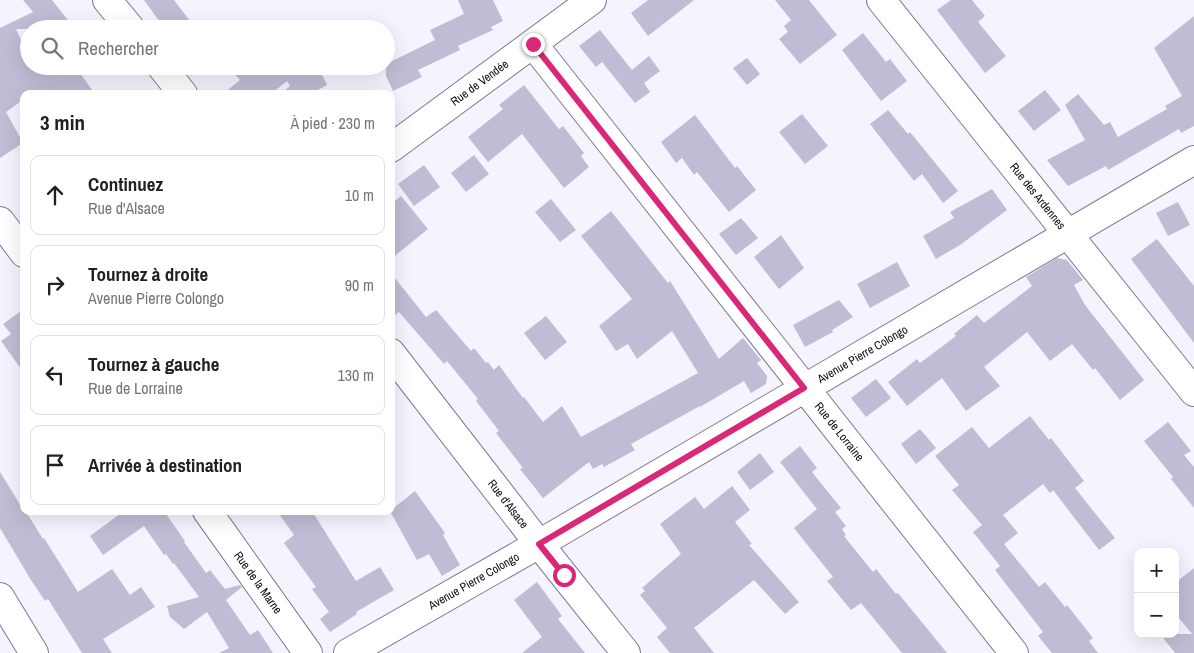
<!DOCTYPE html>
<html lang="fr">
<head>
<meta charset="utf-8">
<style>
  :root { --surface:#fff; --page:#f2f2f2; --text:#202124; --muted:#757577; --line:#e0e0e0 }
  body { margin:0; font-family:"Archivo Narrow",sans-serif; background:var(--page); color:var(--text) }
  .controls { position:absolute; right:15px; bottom:15px; display:grid; overflow:hidden; border-radius:10px; box-shadow:0 5px 20px #0002 }
  .controls button { width:45px; height:45px; display:grid; place-items:center; padding:0; border:0; border-bottom:1px solid var(--line); background:var(--surface); color:var(--text); font:25px sans-serif }
  .stop { position:absolute; width:15px; height:15px; margin:-11px; border:4px solid #db2777; border-radius:50%; background:#fff }
  .stop.end { background:#db2777; border-color:#fff; box-shadow:0 1px 5px #0008 }
  .list { margin:0; padding:0; list-style:none }
  h2 { display:flex; justify-content:space-between; align-items:center; height:65px; margin:0; padding:0 20px; font-size:21px }
  h2 small { font-size:16px; font-weight:400; color:var(--muted) }
  .list li { display:grid; grid-template-columns:32px 1fr auto; gap:15px; align-items:center; box-sizing:border-box; height:80px; margin:0 10px 10px; padding:0 10px; border:1px solid var(--line); border-radius:10px }
  .list b { display:block; font-size:19px; white-space:nowrap }
  .list p { margin:0; font-size:16px; white-space:nowrap; color:var(--muted) }
  .list em { font-size:16px; font-style:normal; color:var(--muted) }
  .icon { flex:none; width:28px; height:28px; fill:none; stroke:currentColor; stroke-width:2; stroke-linecap:round; stroke-linejoin:round }
  .map { position:relative; flex:none; width:1194px; height:653px; overflow:hidden }
  .search { position:absolute; background:var(--surface); box-shadow:0 5px 20px #0002; left:20px; top:20px; width:375px; height:55px; display:flex; align-items:center; gap:12px; box-sizing:border-box; padding:0 18px; border-radius:28px; color:var(--muted); font-size:19px }
  .panel { position:absolute; background:var(--surface); box-shadow:0 5px 20px #0002; left:20px; top:90px; width:375px; height:425px; border-radius:10px }
  .map>svg:first-child { display:block }
</style>
</head>
<body>
<div class="map">
<svg width="1194" height="653" viewBox="0 0 1194 653">
  <rect width="100%" height="100%" fill="#f4f3fe"/>
  <!-- building -->
  <g fill="#bfbdd5">
    <path d="M 23,0 L 52,0 L 75,29 L 16,29 L 29,57 L 29,66 L 75,66 L 95,94 L 24,94 L 24,99 L 6,112 L 23,143 L 0,158 L 0,28 L 33,12 Z"/>
    <path d="M 144,0 L 174,0 L 196,29 L 165,29 Z"/>
    <path d="M 458,0 L 493,0 L 503,21 L 491,27 L 493,30 L 458,46 L 460,50 L 418,70 L 422,77 L 393,91 L 386,76 L 386,64 L 435,40 L 430,30 L 464,14 Z"/>
    <path d="M 648,0 L 694,0 L 648,36 L 631,13 Z"/>
    <path d="M 775,0 L 809,0 L 837,35 L 800,64 L 779,39 L 788,32 L 784,26 L 791,20 Z"/>
    <path d="M 951,0 L 972,0 L 985,16 L 978,22 L 1006,56 L 985,73 L 937,10 Z"/>
    <path d="M 1194,16 L 1194,126 L 1181,133 L 1179,129 L 1108,170 L 1106,166 L 1068,186 L 1047,160 L 1085,140 L 1065,105 L 1078,94 L 1104,125 L 1110,122 L 1118,137 L 1167,109 L 1165,106 L 1182,96 L 1154,48 Z"/>
    <path d="M 600,30 L 632,70 L 649,56 L 660,71 L 644,83 L 650,92 L 635,103 L 602,62 L 596,67 L 579,46 Z"/>
    <path d="M 863,33 L 886,62 L 890,59 L 907,81 L 881,101 L 842,50 Z"/>
    <path d="M 747,58 L 760,74 L 747,85 L 733,68 Z"/>
    <path d="M 228,66 L 307,66 L 301,71 L 304,75 L 313,66 L 318,66 L 327,85 L 316,91 L 318,94 L 281,94 L 290,86 L 287,81 L 271,94 L 223,94 L 240,80 Z"/>
    <path d="M 524,85 L 559,129 L 563,126 L 584,153 L 581,156 L 589,167 L 564,188 L 522,134 L 488,162 L 468,137 L 503,109 L 499,105 Z"/>
    <path d="M 1045,90 L 1061,110 L 1034,131 L 1018,111 Z"/>
    <path d="M 888,110 L 908,134 L 910,132 L 958,191 L 943,203 L 922,174 L 914,181 L 870,124 Z"/>
    <path d="M 802,114 L 828,146 L 805,164 L 779,132 Z"/>
    <path d="M 695,115 L 735,168 L 737,166 L 756,190 L 729,212 L 697,172 L 694,175 L 682,158 L 676,163 L 661,142 Z"/>
    <path d="M 474,155 L 489,174 L 466,192 L 451,173 Z"/>
    <path d="M 424,165 L 440,187 L 414,206 L 398,184 Z"/>
    <path d="M 992,189 L 1007,210 L 960,245 L 936,259 L 923,236 L 954,218 L 950,212 Z"/>
    <path d="M 401,196 L 428,229 L 391,259 L 391,204 Z"/>
    <path d="M 551,199 L 576,230 L 560,242 L 535,212 Z"/>
    <path d="M 1178,202 L 1190,225 L 1168,236 L 1156,213 Z"/>
    <path d="M 611,211 L 668,283 L 670,281 L 719,359 L 743,338 L 761,360 L 757,363 L 767,376 L 766,384 L 751,393 L 744,381 L 700,407 L 700,406 L 631,444 L 635,450 L 604,467 L 602,464 L 593,469 L 589,462 L 543,498 L 520,469 L 523,468 L 496,433 L 499,431 L 476,401 L 478,399 L 447,361 L 444,364 L 399,312 L 391,318 L 391,273 L 426,317 L 436,310 L 471,351 L 474,348 L 486,363 L 488,362 L 494,370 L 499,365 L 523,398 L 524,397 L 543,422 L 562,406 L 581,437 L 698,373 L 672,331 L 637,359 L 628,344 L 616,351 L 599,326 L 632,299 L 581,236 Z"/>
    <path d="M 741,218 L 758,238 L 736,255 L 719,234 Z"/>
    <path d="M 781,235 L 804,268 L 779,289 L 754,257 Z"/>
    <path d="M 1157,239 L 1194,286 L 1194,343 L 1131,259 Z"/>
    <path d="M 1057,258 L 1067,260 L 1083,280 L 1074,285 L 1085,305 L 1144,380 L 1120,400 L 1095,368 L 1093,370 L 1072,344 L 1050,361 L 1027,332 L 984,367 L 1000,386 L 966,411 L 942,378 L 907,406 L 888,382 L 917,359 L 920,363 L 956,336 L 954,334 L 977,315 L 984,323 L 1032,286 L 1026,277 Z"/>
    <path d="M 897,262 L 910,286 L 870,308 L 857,284 Z"/>
    <path d="M 839,300 L 853,317 L 832,330 L 833,332 L 805,347 L 793,325 Z"/>
    <path d="M 24,309 L 24,373 L 1,341 L 11,334 L 3,324 Z"/>
    <path d="M 546,316 L 567,342 L 545,360 L 524,333 Z"/>
    <path d="M 876,379 L 891,398 L 866,417 L 851,398 Z"/>
    <path d="M 1030,416 L 1049,440 L 1051,438 L 1084,481 L 1075,488 L 1115,538 L 1099,550 L 1053,490 L 1050,493 L 1043,484 L 1003,515 L 1018,533 L 1004,544 L 1039,587 L 1045,582 L 1065,607 L 1067,605 L 1093,638 L 1089,641 L 1098,653 L 1052,653 L 1038,636 L 1043,632 L 995,570 L 1000,566 L 973,532 L 982,525 L 952,490 L 959,485 L 935,456 L 972,427 L 989,448 Z"/>
    <path d="M 1168,422 L 1191,451 L 1184,455 L 1194,467 L 1194,508 L 1171,479 L 1173,477 L 1144,441 Z"/>
    <path d="M 920,429 L 936,448 L 916,464 L 901,444 Z"/>
    <path d="M 800,446 L 817,468 L 812,472 L 841,508 L 835,512 L 846,526 L 842,529 L 846,535 L 844,536 L 873,572 L 876,569 L 896,594 L 898,593 L 947,653 L 902,653 L 861,603 L 851,610 L 827,581 L 833,577 L 794,528 L 817,509 L 780,462 Z"/>
    <path d="M 760,453 L 774,472 L 750,490 L 737,472 Z"/>
    <path d="M 0,472 L 24,511 L 28,515 L 43,539 L 44,538 L 78,592 L 112,569 L 130,595 L 141,587 L 155,607 L 103,639 L 112,653 L 82,653 L 48,599 L 45,601 L 31,580 L 0,528 Z"/>
    <path d="M 732,486 L 750,510 L 735,522 L 752,544 L 749,545 L 799,602 L 785,614 L 754,580 L 694,628 L 714,653 L 670,653 L 657,637 L 667,628 L 640,595 L 645,591 L 642,588 L 681,554 L 660,524 L 695,497 L 704,509 Z"/>
    <path d="M 415,491 L 445,533 L 443,535 L 460,565 L 442,576 L 429,554 L 417,560 L 390,511 Z"/>
    <path d="M 124,511 L 164,511 L 185,541 L 184,542 L 206,573 L 210,570 L 225,589 L 240,585 L 242,587 L 226,600 L 250,635 L 258,630 L 273,653 L 219,653 L 229,648 L 207,612 L 184,629 L 170,617 L 167,606 L 199,597 L 174,563 L 173,564 L 166,554 L 164,555 L 144,526 L 103,555 L 90,536 Z"/>
    <path d="M 277,511 L 312,511 L 356,581 L 380,567 L 394,590 L 356,612 L 357,614 L 330,632 L 320,619 L 329,612 L 312,589 L 316,587 L 284,543 L 294,535 Z"/>
    <path d="M 1194,568 L 1194,653 L 1175,653 L 1160,634 L 1192,634 L 1175,613 L 1175,583 Z"/>
    <path d="M 537,582 L 562,616 L 558,619 L 585,653 L 522,653 L 542,637 L 514,600 Z"/>
  </g>
  <g fill="none" stroke-linecap="round" stroke-linejoin="round">
    <defs>
      <g id="minor">
        <path d="M 107,0 L 131,29"/>
        <path id="s1" d="M 881,0 L 1194,392"/>
        <path id="s2" d="M 533,44 L 1014,653"/>
        <path d="M 161,66 L 183,94"/>
        <path id="s3" d="M 391,148 L 592,0"/>
        <path d="M 0,221 L 24,253"/>
        <path id="s4" d="M 391,353 L 539,544 L 626,653"/>
        <path id="s5" d="M 207,511 L 308,653"/>
        <path d="M 0,597 L 34,653"/>
        <path id="s6" d="M 348,653 L 539,544 L 1194,160"/>
      </g>
    </defs>
    <!-- minor casing -->
    <use href="#minor" stroke="#7d7b91" stroke-width="30"/>
    <!-- minor -->
    <use href="#minor" stroke="#fff" stroke-width="28"/>
  </g>
  <g fill="none" stroke-linecap="round" stroke-linejoin="round">
    <!-- route -->
    <path stroke="#db2777" stroke-width="6" d="M 533,44 L 804,388 L 539,544 L 564,575"/>
  </g>
  <g text-anchor="middle" dominant-baseline="central" stroke-width="5" stroke-linejoin="round" paint-order="stroke">
    <!-- street labels -->
    <g font-size="12" fill="#0d0c14" stroke="#fff">
      <text stroke="none"><textPath href="#s3" startOffset="110">Rue de Vendée</textPath></text>
      <text stroke="none"><textPath href="#s1" startOffset="251">Rue des Ardennes</textPath></text>
      <text stroke="none"><textPath href="#s6" startOffset="595">Avenue Pierre Colongo</textPath></text>
      <text stroke="none"><textPath href="#s2" startOffset="494">Rue de Lorraine</textPath></text>
      <text stroke="none"><textPath href="#s4" startOffset="191">Rue d'Alsace</textPath></text>
      <text stroke="none"><textPath href="#s6" startOffset="145">Avenue Pierre Colongo</textPath></text>
      <text stroke="none"><textPath href="#s5" startOffset="88">Rue de la Marne</textPath></text>
    </g>
  </g>
</svg>
<div class="controls">
<button>+</button>
<button>−</button>
</div>
<div class="stop" style="left:564px;top:575px"></div>
<div class="stop end" style="left:533px;top:44px"></div>
<div class="search"><svg class="icon" aria-label="search" viewBox="0 0 24 24"><circle cx="10" cy="10" r="6"/><path d="M15 15l6 6"/></svg>Rechercher</div>
<section class="panel">
<h2>3 min<small>À pied · 230 m</small></h2>
<ul class="list">
<li><svg class="icon" aria-label="ahead" viewBox="0 0 24 24"><path d="M12 20V5M6 11l6-6 6 6"/></svg><div><b>Continuez</b><p>Rue d'Alsace</p></div><em>10 m</em></li>
<li><svg class="icon" aria-label="right" viewBox="0 0 24 24"><path d="M7 20v-9h11M14 6l5 5-5 5"/></svg><div><b>Tournez à droite</b><p>Avenue Pierre Colongo</p></div><em>90 m</em></li>
<li><svg class="icon" aria-label="left" viewBox="0 0 24 24"><path d="M17 20v-9H6M10 6l-5 5 5 5"/></svg><div><b>Tournez à gauche</b><p>Rue de Lorraine</p></div><em>130 m</em></li>
<li><svg class="icon" aria-label="arrive" viewBox="0 0 24 24"><path d="M6 21V4h12l-3 4 3 4H6"/></svg><div><b>Arrivée à destination</b></div></li>
</ul>
</section>
</div>
</body>
</html>
